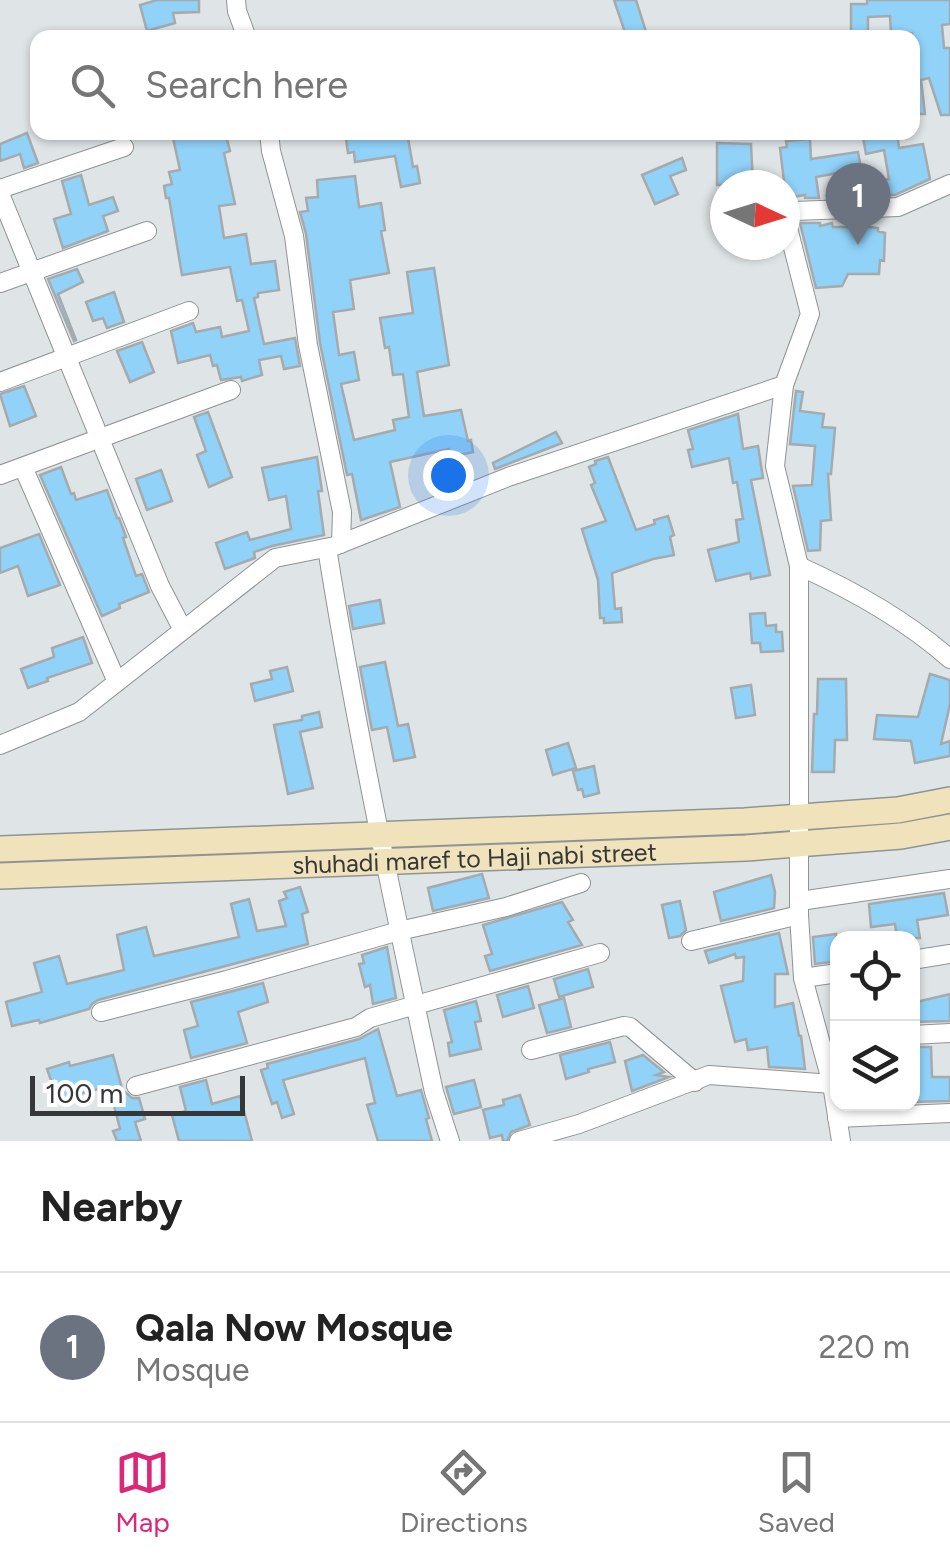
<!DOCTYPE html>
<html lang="en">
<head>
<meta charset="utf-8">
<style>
  :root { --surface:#fff; --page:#f2f2f2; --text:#222; --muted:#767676; --line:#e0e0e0; --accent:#db2777 }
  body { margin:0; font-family:Figtree,sans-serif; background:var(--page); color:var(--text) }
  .controls { position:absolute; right:30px; bottom:30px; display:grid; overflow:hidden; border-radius:20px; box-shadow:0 2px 8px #0004 }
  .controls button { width:90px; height:90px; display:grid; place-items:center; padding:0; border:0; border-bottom:2px solid var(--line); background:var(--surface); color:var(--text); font:50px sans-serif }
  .compass { position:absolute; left:710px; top:170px; width:90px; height:90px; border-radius:50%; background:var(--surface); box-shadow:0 2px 8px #0004; rotate:94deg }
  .scale { position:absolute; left:30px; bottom:25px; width:215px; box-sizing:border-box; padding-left:10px; border:5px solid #353738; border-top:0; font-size:28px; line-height:35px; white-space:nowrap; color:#353738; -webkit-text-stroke:8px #fff; paint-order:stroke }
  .you { position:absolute; left:448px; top:475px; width:35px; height:35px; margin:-25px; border:8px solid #fff; border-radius:50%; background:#1a73e8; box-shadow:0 0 0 15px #1a73e833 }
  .badge { display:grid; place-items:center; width:65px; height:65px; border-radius:50%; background:var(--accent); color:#fff; font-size:32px; font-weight:700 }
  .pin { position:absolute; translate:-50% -82px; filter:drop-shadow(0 2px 5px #0008) }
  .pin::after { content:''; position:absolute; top:52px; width:35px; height:30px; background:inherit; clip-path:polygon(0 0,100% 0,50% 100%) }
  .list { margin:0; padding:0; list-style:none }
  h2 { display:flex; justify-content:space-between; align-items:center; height:130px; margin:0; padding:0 40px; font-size:42px }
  h2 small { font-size:32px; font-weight:400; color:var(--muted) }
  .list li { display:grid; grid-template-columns:65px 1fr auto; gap:30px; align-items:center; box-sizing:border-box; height:150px; padding:0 40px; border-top:2px solid var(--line) }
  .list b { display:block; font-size:38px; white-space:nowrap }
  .list p { margin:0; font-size:32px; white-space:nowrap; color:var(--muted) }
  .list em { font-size:32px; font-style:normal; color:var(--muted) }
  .icon { flex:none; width:55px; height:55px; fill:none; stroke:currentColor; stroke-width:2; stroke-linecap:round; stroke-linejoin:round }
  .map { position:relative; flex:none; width:950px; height:1141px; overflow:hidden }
  .search { position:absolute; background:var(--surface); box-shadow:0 2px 8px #0004; left:30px; right:30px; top:30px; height:110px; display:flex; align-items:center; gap:25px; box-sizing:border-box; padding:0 35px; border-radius:20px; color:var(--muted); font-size:38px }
  .sheet { height:280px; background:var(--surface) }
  nav { display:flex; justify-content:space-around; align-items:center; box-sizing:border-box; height:140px; border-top:2px solid var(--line); background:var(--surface); font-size:28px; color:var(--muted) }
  nav a { display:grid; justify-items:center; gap:5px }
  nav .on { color:var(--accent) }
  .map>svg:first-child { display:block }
</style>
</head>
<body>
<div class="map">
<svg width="950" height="1141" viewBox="0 0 950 1141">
  <rect width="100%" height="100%" fill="#dfe4e7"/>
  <!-- building -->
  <g fill="#91d2f9" stroke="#a5aaad" stroke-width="2.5">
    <path d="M 157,0 L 199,0 L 199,12 L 173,13 L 175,23 L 147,31 L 140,5 Z"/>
    <path d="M 614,0 L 636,0 L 648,38 L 627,38 Z"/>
    <path d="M 867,0 L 950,0 L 950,24 L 942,25 L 944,48 L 950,48 L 950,115 L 941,115 L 929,78 L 921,80 L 925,114 L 912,114 L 912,33 L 891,34 L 890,16 L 868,17 L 868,38 L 851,38 L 851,4 L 867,4 Z"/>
    <path d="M 186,132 L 225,132 L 230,151 L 224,153 L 235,204 L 219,206 L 224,238 L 246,234 L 251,264 L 275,261 L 279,290 L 258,293 L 258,297 L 254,298 L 264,344 L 295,338 L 300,366 L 284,369 L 281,356 L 259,360 L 262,375 L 242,381 L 241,377 L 221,380 L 217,365 L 213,366 L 210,355 L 178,363 L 171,331 L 193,323 L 196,332 L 220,327 L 222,337 L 249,331 L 242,300 L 237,301 L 230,267 L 182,275 L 169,198 L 166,198 L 164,186 L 172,184 L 169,172 L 180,170 L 173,138 L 187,135 Z"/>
    <path d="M 378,132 L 407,132 L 413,167 L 417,166 L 420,183 L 401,187 L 395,156 L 355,162 L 354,152 L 348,153 L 346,139 Z"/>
    <path d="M 862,132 L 897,132 L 899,148 L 923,144 L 930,179 L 895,195 L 880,195 L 877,181 L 889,179 L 884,150 L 866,154 Z"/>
    <path d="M 27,133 L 38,163 L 24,168 L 20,154 L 0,161 L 0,144 Z"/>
    <path d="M 810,139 L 811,159 L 858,152 L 865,192 L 848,195 L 843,172 L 816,177 L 819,198 L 805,198 L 805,195 L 786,198 L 780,148 L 787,147 L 786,141 Z"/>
    <path d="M 717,143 L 751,144 L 753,185 L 717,185 Z"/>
    <path d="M 682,158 L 686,170 L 670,176 L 678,194 L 655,204 L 642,175 Z"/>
    <path d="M 81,175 L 89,205 L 113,197 L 118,211 L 103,216 L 108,231 L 63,248 L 54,219 L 71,214 L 62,181 Z"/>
    <path d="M 355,176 L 359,207 L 381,203 L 385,230 L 381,231 L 389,273 L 350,280 L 354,309 L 333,312 L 339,355 L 354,352 L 359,380 L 341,384 L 354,440 L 395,430 L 393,420 L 409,417 L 403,374 L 393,375 L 389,347 L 385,348 L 380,318 L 413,313 L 407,272 L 434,268 L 449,365 L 417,372 L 424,416 L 461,410 L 468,441 L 471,440 L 473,452 L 451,457 L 449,449 L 390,462 L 400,507 L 361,520 L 352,474 L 347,475 L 320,343 L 306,234 L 300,212 L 308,211 L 306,198 L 318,197 L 317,180 Z"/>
    <path d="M 800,223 L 820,223 L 820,226 L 832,223 L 833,227 L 852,227 L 852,223 L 869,223 L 869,227 L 878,228 L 878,231 L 885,233 L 884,261 L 880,260 L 879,274 L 848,274 L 842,286 L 816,288 Z"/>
    <path d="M 77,269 L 83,282 L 58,294 L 76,340 L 74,341 L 48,279 Z"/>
    <path d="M 114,292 L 124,322 L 107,328 L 103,318 L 93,321 L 86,302 Z"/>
    <path d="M 142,342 L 154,372 L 130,382 L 117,351 Z"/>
    <path d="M 24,386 L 36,416 L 10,426 L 0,394 Z"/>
    <path d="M 796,391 L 803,392 L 800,411 L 824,414 L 822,427 L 835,428 L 831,474 L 828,474 L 831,520 L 821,521 L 820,550 L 808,551 L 793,486 L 812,485 L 815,446 L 790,444 Z"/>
    <path d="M 208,412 L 232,477 L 209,487 L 197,455 L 206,451 L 194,417 Z"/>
    <path d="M 738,414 L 743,449 L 758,446 L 763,478 L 751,480 L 770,575 L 751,579 L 750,573 L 716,581 L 708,550 L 739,542 L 736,520 L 743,519 L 737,482 L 733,483 L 729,458 L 692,467 L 688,450 L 693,449 L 688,430 Z"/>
    <path d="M 556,432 L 562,443 L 495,469 L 493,463 Z"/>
    <path d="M 317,457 L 322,491 L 318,491 L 324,535 L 272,546 L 254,552 L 255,558 L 225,569 L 216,543 L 247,532 L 250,540 L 291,529 L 286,496 L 269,500 L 262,468 Z"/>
    <path d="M 608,457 L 636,530 L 655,524 L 654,520 L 668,516 L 674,535 L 670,537 L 674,555 L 653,559 L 612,573 L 615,609 L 621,608 L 622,622 L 604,623 L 604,618 L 600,618 L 598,580 L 582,529 L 606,521 L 591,485 L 595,483 L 589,467 L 596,464 L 595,461 Z"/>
    <path d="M 61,467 L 71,494 L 74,493 L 76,500 L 107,490 L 117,518 L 119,518 L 126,537 L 123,538 L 136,576 L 142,574 L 149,592 L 119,604 L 120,608 L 102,616 L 40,475 Z"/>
    <path d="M 161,470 L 172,501 L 147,510 L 136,479 Z"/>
    <path d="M 39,534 L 60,585 L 28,596 L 18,566 L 0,573 L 0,548 Z"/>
    <path d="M 380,600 L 384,623 L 353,629 L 349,606 Z"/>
    <path d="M 765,613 L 766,626 L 776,625 L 776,632 L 782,632 L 783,651 L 761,652 L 760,643 L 752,643 L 750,614 Z"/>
    <path d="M 83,637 L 92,663 L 47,678 L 48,681 L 28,688 L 21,669 L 54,657 L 52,648 Z"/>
    <path d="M 385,662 L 398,726 L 408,724 L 415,757 L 394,761 L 387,727 L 372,730 L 360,667 Z"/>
    <path d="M 287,667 L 293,691 L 255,701 L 251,684 L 272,679 L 270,671 Z"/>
    <path d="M 930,674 L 950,680 L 950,704 L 941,744 L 950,741 L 950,756 L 915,763 L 911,741 L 874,739 L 877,715 L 918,717 Z"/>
    <path d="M 818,679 L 846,679 L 847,740 L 835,740 L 834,772 L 812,772 L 814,714 L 817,714 Z"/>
    <path d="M 751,685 L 755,715 L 736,718 L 731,688 Z"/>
    <path d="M 319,712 L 322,727 L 300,732 L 313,788 L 288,794 L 274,725 L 302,720 L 302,716 Z"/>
    <path d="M 568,743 L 576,768 L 553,775 L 546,750 Z"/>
    <path d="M 594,766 L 599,793 L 584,797 L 582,789 L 578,790 L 573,771 Z"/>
    <path d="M 482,874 L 489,898 L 433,911 L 428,888 Z"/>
    <path d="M 771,875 L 775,892 L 774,908 L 721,921 L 714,892 Z"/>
    <path d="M 300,887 L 308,912 L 302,914 L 308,944 L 98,1000 L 92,1004 L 89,1009 L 40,1023 L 39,1020 L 12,1026 L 6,1002 L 42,992 L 34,963 L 59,956 L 67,984 L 124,970 L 117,935 L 146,927 L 154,956 L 239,937 L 231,904 L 249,899 L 257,931 L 286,926 L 279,901 L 287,898 L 284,892 Z"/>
    <path d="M 944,893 L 948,915 L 917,920 L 920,938 L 897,938 L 895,924 L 871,927 L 869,904 Z"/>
    <path d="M 680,901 L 686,930 L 680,936 L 669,938 L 662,905 Z"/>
    <path d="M 562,902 L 573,920 L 568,922 L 582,945 L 490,971 L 485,956 L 492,954 L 483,925 Z"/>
    <path d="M 779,933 L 788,974 L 775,974 L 775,1007 L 793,1003 L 799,1036 L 801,1036 L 805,1069 L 769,1067 L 767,1047 L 748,1050 L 746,1039 L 735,1042 L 721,986 L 743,981 L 744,957 L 736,958 L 735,954 L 709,963 L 705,951 Z"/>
    <path d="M 836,934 L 838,961 L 815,964 L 813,937 Z"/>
    <path d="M 387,947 L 396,998 L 373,1004 L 370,985 L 365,987 L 359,964 L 364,963 L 362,955 Z"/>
    <path d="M 588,969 L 593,987 L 559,997 L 554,979 Z"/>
    <path d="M 263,983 L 268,1002 L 238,1012 L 247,1043 L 191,1058 L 184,1030 L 198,1026 L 191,1002 Z"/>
    <path d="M 528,986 L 534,1008 L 503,1017 L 497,995 Z"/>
    <path d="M 950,994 L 950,1021 L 913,1022 L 912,1003 Z"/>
    <path d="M 564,998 L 571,1027 L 547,1033 L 539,1005 Z"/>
    <path d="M 476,1001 L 481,1021 L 475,1022 L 481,1049 L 450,1056 L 448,1043 L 452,1042 L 444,1010 Z"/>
    <path d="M 378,1029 L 397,1096 L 421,1090 L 429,1118 L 426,1119 L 432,1141 L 378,1141 L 367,1105 L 375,1103 L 365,1058 L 283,1080 L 294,1114 L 282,1118 L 277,1102 L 272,1104 L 261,1070 L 268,1068 L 267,1064 L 359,1039 Z"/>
    <path d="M 610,1042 L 615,1062 L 588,1069 L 589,1072 L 566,1079 L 560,1055 Z"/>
    <path d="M 914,1047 L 931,1047 L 932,1077 L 950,1077 L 950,1101 L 912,1102 Z"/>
    <path d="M 113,1055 L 123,1092 L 125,1092 L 132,1098 L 139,1098 L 145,1119 L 135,1122 L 141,1141 L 117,1141 L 113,1131 L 120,1129 L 109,1086 L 58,1100 L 47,1069 L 69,1062 L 70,1066 Z"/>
    <path d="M 643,1055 L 664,1072 L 656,1075 L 669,1077 L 632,1091 L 625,1061 Z"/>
    <path d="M 206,1080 L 212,1104 L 240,1096 L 252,1141 L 179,1141 L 172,1115 L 186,1111 L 180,1087 Z"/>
    <path d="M 474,1080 L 481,1107 L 454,1114 L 446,1087 Z"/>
    <path d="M 520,1095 L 530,1125 L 511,1132 L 507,1141 L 503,1141 L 502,1135 L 490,1138 L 483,1110 L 504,1105 L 503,1100 Z"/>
  </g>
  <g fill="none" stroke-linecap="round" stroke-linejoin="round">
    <defs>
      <g id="street">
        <path d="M 236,0 L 237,11 L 247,38"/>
        <path d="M 269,132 L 271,151 L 294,236 L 308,345 L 342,512 L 341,544"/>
        <path d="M 0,189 L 124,147"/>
        <path d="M 0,194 L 160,586 L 183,630"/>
        <path d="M 0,283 L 147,231"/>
        <path d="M 0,382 L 189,311"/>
        <path d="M 784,385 L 775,466 L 799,566 L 799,915 L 803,978 L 832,1084 L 841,1141"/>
        <path d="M 23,467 L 117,682"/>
        <path d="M 0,475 L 231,390"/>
        <path d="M 327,548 C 356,730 395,911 434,1092 L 450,1141"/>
        <path d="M 799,566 C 852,590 906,620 950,659"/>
        <path d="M 0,745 L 79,712 L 275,558 L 335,546 L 508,477 L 784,385 L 810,314 L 788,228 L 787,217 L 795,211 L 898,207 L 950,184"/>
        <path d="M 800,901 L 950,879"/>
        <path d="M 691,941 L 799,915"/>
        <path d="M 912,960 L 950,954"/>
        <path d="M 803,978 L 838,973"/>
        <path d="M 101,1012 L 227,980 L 399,931 L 506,907 L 581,883"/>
        <path d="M 912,1035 L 950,1033"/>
        <path d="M 531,1050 L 624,1026 L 630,1027 L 695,1082"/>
        <path d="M 136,1086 L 356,1027 L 370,1018 L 600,953"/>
        <path d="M 837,1118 L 950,1113"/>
        <path d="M 519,1141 L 579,1124 L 709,1075 L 832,1084"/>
      </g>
      <g id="secondary">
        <path d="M 0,849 L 745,821 L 898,810 L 950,800"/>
        <path id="s1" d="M 0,876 L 746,848 L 901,836 L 950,827"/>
      </g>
    </defs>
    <!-- street casing -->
    <use href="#street" stroke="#8e9396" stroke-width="20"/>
    <!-- secondary casing -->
    <use href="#secondary" stroke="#8e9396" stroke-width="28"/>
    <!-- street -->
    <use href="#street" stroke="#fff" stroke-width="18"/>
    <!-- secondary -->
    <use href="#secondary" stroke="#f0e2ba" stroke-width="25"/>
  </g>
  <g text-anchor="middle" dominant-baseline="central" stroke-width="10" stroke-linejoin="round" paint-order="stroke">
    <!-- street labels -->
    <g font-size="25" fill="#353738" stroke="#fff">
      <text stroke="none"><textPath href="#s1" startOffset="475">shuhadi maref to Haji nabi street</textPath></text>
    </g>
  </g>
</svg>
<div class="controls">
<button><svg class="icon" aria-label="locate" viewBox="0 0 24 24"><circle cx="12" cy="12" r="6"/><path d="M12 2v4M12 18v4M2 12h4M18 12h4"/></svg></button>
<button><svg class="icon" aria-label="layers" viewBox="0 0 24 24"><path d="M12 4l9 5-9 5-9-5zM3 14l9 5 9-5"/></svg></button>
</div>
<svg class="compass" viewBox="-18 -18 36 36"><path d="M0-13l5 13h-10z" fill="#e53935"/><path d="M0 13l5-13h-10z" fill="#767676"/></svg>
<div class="scale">100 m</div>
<div class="you"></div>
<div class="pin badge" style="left:858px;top:245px;background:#6b7280">1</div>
<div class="search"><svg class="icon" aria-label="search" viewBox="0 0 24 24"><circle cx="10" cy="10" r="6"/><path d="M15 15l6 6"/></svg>Search here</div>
</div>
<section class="sheet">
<h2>Nearby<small></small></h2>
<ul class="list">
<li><span class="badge" style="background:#6b7280">1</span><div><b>Qala Now Mosque</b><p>Mosque</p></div><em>220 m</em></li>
</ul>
</section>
<nav>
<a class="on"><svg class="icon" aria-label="map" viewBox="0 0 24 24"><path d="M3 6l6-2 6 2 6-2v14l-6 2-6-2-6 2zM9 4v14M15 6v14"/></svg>Map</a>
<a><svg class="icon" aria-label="directions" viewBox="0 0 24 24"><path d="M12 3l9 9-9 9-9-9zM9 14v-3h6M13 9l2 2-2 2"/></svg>Directions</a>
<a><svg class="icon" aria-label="saved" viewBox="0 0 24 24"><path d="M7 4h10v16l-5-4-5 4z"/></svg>Saved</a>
</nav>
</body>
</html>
